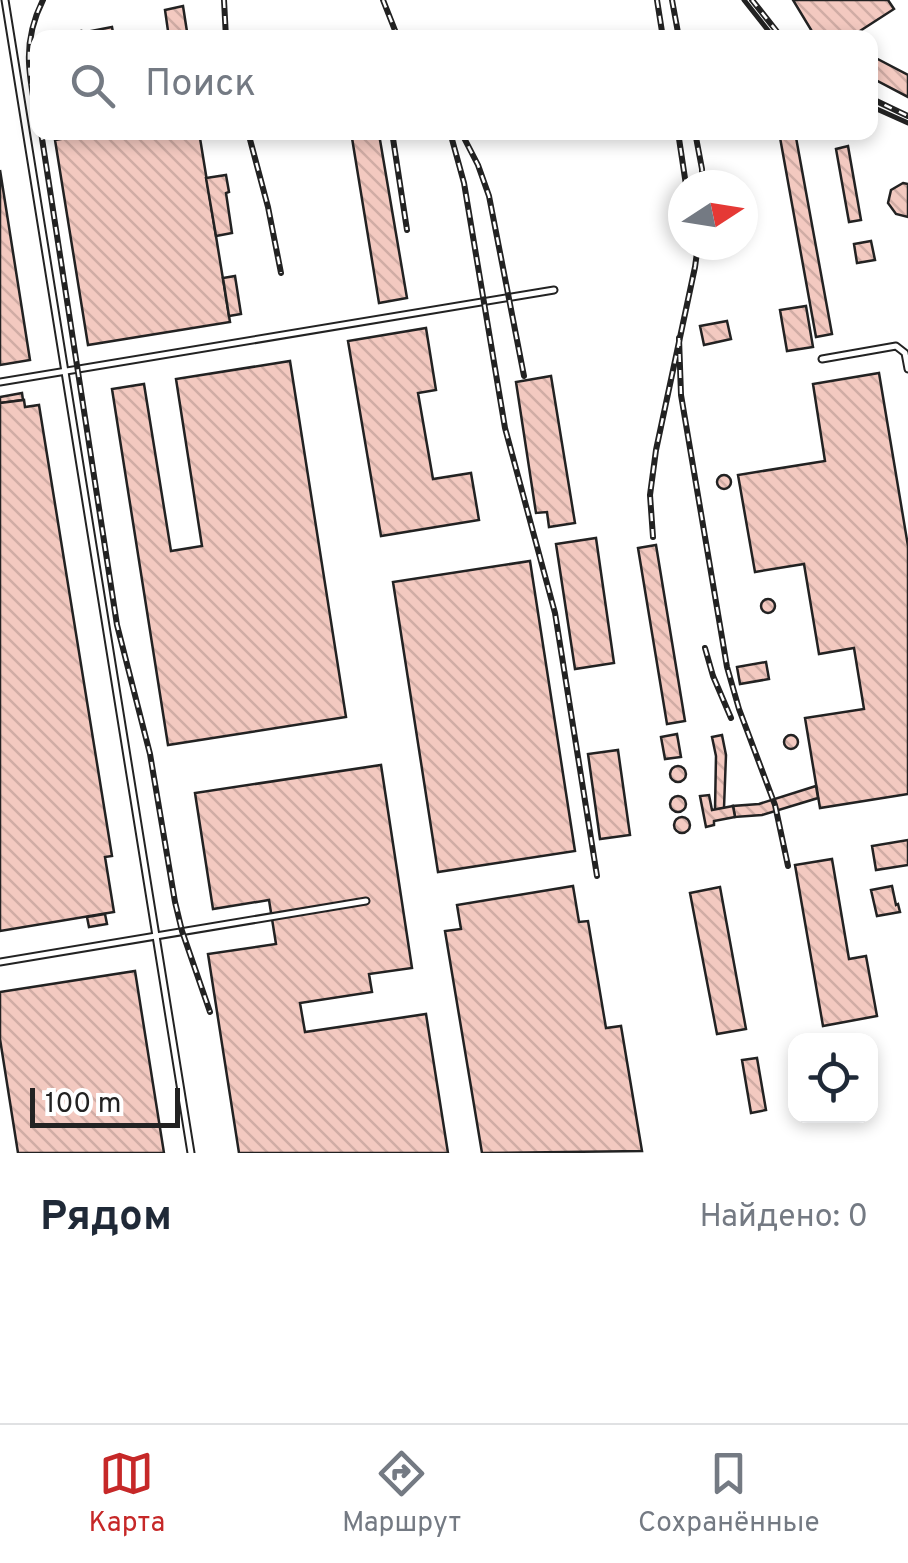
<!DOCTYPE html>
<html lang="ru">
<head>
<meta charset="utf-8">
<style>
  :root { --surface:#fff; --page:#f2f2f3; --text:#1f2937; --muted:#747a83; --line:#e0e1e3; --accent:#c62828 }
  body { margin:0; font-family:Overpass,sans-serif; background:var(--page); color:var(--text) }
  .controls { position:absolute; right:30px; bottom:30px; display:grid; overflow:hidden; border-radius:20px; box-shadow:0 5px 15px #0003 }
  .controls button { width:90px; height:90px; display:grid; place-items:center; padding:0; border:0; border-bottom:2px solid var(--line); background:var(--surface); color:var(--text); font:50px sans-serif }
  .compass { position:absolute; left:668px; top:170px; width:90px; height:90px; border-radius:50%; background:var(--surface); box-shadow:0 5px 15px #0003; rotate:78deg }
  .scale { position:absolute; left:30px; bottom:25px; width:150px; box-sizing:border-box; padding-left:10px; border:5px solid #222; border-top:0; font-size:28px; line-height:35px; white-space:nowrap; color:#222; -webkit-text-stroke:8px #fff; paint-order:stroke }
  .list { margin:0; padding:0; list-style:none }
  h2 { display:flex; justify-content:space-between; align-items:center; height:130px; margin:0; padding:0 40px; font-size:42px }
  h2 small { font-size:32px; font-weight:400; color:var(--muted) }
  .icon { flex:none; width:55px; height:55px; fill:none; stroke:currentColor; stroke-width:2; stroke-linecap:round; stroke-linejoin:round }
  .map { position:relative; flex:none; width:908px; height:1153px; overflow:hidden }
  .search { position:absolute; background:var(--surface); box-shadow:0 5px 15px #0003; left:30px; right:30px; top:30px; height:110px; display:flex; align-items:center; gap:25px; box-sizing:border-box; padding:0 35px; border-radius:20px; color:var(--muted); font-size:38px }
  .sheet { height:270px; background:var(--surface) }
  nav { display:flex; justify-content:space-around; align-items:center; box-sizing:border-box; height:140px; border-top:2px solid var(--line); background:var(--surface); font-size:28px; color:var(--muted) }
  nav a { display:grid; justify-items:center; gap:5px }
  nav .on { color:var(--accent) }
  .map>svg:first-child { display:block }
</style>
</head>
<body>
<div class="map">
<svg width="908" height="1153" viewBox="0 0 908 1153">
  <defs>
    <pattern id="building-back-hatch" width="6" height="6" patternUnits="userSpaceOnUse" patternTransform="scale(2.5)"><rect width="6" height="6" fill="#f3c9c0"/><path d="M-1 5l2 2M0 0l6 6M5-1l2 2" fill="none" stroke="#d0aca5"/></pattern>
  </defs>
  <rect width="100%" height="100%" fill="#fff"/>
  <!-- building -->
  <g fill="url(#building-back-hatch)" stroke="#222" stroke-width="2.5">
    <path d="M 793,0 L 888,0 L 894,9 L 849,38 L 816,38 Z"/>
    <path d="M 183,6 L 188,38 L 169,38 L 165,10 Z"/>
    <path d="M 112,27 L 114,38 L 47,37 L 81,31 L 81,33 Z"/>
    <path d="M 870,55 L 908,75 L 908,97 L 870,77 Z"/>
    <path d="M 101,132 L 199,132 L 230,322 L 88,345 L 55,140 Z"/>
    <path d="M 779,132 L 795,132 L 832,334 L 816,337 Z"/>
    <path d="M 379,134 L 407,298 L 379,303 L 352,138 Z"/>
    <path d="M 848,146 L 861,220 L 849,222 L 836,149 Z"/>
    <path d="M 0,170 L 30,360 L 0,365 Z"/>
    <path d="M 226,175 L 229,192 L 226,193 L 232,233 L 216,236 L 206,178 Z"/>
    <path d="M 903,183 L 908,184 L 908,217 L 896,214 L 888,203 L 891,190 Z"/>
    <path d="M 871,241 L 875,260 L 857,263 L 854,244 Z"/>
    <path d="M 235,276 L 241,314 L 229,316 L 223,278 Z"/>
    <path d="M 806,306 L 813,347 L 787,351 L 780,310 Z"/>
    <path d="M 727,321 L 731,339 L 704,345 L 700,326 Z"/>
    <path d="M 426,328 L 436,390 L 418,393 L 433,479 L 471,473 L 479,520 L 381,536 L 348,341 Z"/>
    <path d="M 290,361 L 346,717 L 168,745 L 112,389 L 144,384 L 171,551 L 202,546 L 176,379 Z"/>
    <path d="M 879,373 L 908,546 L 908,794 L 820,808 L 805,718 L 864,709 L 854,648 L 819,654 L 804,564 L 755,572 L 738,475 L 825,461 L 813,384 Z"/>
    <path d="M 551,376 L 575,523 L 549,527 L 547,512 L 536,513 L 516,382 Z"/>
    <path d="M 22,393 L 23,400 L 0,403 L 0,397 Z"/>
    <path d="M 24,400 L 25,407 L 39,405 L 112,856 L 105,857 L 114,912 L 0,931 L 0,403 Z"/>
    <circle cx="724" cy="482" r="7"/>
    <path d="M 596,538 L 614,663 L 575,669 L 556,544 Z"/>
    <path d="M 656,545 L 685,721 L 667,724 L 638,548 Z"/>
    <path d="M 530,561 L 575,851 L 438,872 L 393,582 Z"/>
    <circle cx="768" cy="606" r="7"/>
    <path d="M 766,662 L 769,679 L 740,684 L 737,667 Z"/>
    <path d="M 677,734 L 681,757 L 665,759 L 661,737 Z"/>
    <circle cx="791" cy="742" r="7"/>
    <path d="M 722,735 L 726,755 L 724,808 L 715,810 L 716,756 L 712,737 Z"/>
    <path d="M 618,750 L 630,835 L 600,839 L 588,754 Z"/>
    <path d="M 381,765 L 412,968 L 369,974 L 372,992 L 300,1003 L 305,1032 L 426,1014 L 448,1153 L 239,1153 L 208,954 L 276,944 L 269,900 L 213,909 L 195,793 Z"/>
    <circle cx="678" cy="774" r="8"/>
    <path d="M 816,786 L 818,798 L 762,815 L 735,817 L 733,806 L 759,804 Z"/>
    <path d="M 709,795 L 712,810 L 733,806 L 735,817 L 714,821 L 714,825 L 706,827 L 700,796 Z"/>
    <circle cx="678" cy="804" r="8"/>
    <circle cx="682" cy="825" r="8"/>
    <path d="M 908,840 L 908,865 L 876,870 L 872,846 Z"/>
    <path d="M 832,859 L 849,959 L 866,956 L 877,1016 L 823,1026 L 795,865 Z"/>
    <path d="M 573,886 L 579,922 L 588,921 L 606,1028 L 621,1026 L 642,1151 L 482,1153 L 445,931 L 461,929 L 457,905 Z"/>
    <path d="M 892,886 L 896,905 L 898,904 L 900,912 L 877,916 L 871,890 Z"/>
    <path d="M 720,887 L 746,1029 L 717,1034 L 690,893 Z"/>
    <path d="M 105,914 L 107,924 L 89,927 L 87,917 Z"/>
    <path d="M 135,971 L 164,1153 L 18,1153 L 0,1039 L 0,992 Z"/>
    <path d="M 757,1058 L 766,1110 L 751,1113 L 742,1060 Z"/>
  </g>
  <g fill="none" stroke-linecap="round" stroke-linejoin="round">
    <defs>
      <g id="lane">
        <path d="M 5,0 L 191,1153"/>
        <path d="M 822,359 L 896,346 L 905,353 L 908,369"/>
        <path d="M 0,382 L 554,290"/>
        <path d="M 0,962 L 366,901"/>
      </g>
    </defs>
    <!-- lane casing -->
    <use href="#lane" stroke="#222" stroke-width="9"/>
    <!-- lane -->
    <use href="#lane" stroke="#fff" stroke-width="5"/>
    <defs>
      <g id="rail">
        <path d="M 224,0 L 226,38"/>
        <path d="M 383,0 L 398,38"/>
        <path d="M 657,0 L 663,38"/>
        <path d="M 672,0 L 679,38"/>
        <path d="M 752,0 L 782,38"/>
        <path d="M 870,98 L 908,116"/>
        <path d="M 38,123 C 29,76 21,44 43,0"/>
        <path d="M 41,132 L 117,625 L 150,754 L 175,902 L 182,931 L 210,1012"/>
        <path d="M 248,132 L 268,207 L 281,273"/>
        <path d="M 392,132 L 407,230"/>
        <path d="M 450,132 L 464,183 L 505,428 L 555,613 L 597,876"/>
        <path d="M 461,132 L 478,165 L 489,196 L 524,376"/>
        <path d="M 678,132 L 686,185"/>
        <path d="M 695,132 L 702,169 L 702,185"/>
        <path d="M 679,338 L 681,395 L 727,667 L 739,709 L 775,805 L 788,866"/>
        <path d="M 653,537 L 650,495 L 656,450 L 695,267 L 698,245"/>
        <path d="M 705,648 L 713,676 L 731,718"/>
      </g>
    </defs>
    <!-- rail casing -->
    <use href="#rail" stroke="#222" stroke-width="6"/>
    <!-- rail -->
    <use href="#rail" stroke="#fff" stroke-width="2.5" stroke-dasharray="8" stroke-linecap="butt"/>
    <!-- wall -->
    <g stroke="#222" stroke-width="5">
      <path d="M 744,0 L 774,38"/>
      <path d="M 870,106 L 908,123"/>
    </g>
  </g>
</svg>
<div class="controls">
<button><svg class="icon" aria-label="locate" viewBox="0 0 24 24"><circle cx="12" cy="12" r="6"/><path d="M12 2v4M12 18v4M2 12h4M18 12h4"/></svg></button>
</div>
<svg class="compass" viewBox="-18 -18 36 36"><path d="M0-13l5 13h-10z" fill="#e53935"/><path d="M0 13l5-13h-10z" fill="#747a83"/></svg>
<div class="scale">100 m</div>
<div class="search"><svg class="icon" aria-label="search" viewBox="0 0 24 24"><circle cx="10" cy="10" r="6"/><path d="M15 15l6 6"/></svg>Поиск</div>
</div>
<section class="sheet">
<h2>Рядом<small>Найдено: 0</small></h2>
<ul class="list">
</ul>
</section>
<nav>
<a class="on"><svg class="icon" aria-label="map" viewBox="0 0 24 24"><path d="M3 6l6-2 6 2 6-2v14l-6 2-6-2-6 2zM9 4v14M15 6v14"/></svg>Карта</a>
<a><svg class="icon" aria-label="directions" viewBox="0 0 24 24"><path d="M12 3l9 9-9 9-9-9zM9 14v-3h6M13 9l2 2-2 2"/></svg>Маршрут</a>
<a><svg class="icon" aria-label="saved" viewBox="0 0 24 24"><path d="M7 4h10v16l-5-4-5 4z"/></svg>Сохранённые</a>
</nav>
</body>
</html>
